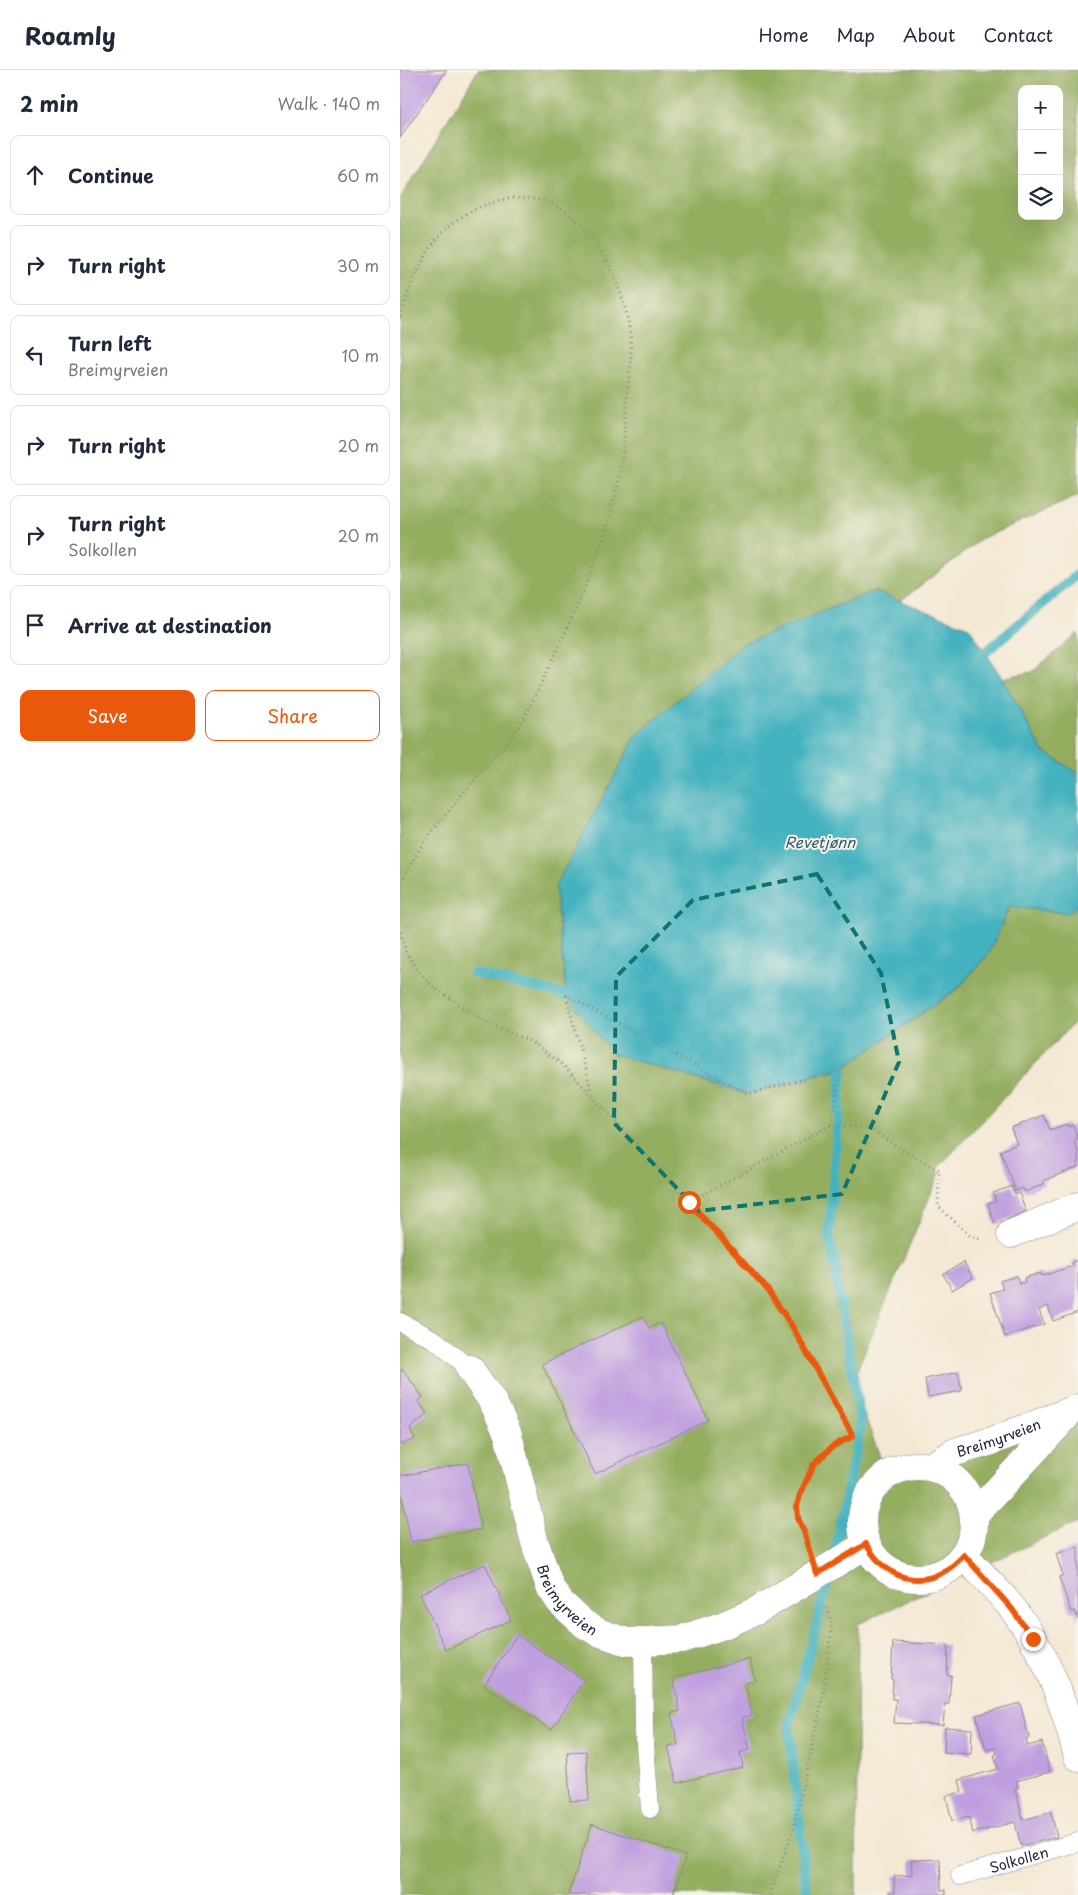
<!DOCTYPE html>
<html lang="en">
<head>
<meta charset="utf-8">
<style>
  :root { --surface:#fff; --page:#f6f6f7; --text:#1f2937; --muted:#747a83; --line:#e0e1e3; --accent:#ea580c }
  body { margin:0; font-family:"Playpen Sans",sans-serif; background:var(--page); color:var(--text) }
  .controls { position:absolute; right:15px; top:15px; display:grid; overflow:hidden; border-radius:10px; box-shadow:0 5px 20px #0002 }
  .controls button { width:45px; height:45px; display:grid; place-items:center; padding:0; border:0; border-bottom:1px solid var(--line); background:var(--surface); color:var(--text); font:25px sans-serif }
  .stop { position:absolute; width:15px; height:15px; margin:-11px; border:4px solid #ea580c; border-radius:50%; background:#fff }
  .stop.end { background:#ea580c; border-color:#fff; box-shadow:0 1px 5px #0008 }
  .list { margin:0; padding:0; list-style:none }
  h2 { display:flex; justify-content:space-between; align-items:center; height:65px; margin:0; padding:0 20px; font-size:21px }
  h2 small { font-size:16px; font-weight:400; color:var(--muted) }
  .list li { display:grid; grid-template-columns:32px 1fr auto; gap:15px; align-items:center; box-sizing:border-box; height:80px; margin:0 10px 10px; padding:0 10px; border:1px solid var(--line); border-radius:10px }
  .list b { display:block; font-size:19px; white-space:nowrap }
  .list p { margin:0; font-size:16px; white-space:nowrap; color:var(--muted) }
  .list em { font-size:16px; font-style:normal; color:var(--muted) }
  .actions { display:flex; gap:10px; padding:15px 20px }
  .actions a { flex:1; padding:11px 0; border:1px solid var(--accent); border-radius:10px; text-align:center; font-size:18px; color:var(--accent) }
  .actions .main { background:var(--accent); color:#fff }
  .icon { flex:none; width:28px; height:28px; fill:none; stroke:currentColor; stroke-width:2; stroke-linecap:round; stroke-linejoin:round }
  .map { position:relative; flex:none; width:678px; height:1825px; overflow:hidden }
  header { display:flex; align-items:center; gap:30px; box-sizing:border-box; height:70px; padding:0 25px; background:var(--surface); border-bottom:1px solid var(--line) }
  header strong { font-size:24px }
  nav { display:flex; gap:28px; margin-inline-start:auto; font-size:18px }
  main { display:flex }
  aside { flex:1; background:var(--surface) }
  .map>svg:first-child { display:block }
</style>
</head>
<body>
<header>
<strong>Roamly</strong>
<nav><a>Home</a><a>Map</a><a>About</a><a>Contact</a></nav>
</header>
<main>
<aside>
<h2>2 min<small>Walk · 140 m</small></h2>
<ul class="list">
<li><svg class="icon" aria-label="ahead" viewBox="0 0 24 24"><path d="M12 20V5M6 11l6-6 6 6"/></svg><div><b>Continue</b></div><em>60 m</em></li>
<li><svg class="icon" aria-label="right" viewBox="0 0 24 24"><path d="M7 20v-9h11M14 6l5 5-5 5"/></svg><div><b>Turn right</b></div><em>30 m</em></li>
<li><svg class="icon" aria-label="left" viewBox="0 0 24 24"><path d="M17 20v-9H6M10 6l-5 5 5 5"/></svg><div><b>Turn left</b><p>Breimyrveien</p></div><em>10 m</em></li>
<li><svg class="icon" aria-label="right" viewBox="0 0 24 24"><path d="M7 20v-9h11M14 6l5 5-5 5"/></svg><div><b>Turn right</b></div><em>20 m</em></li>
<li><svg class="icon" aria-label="right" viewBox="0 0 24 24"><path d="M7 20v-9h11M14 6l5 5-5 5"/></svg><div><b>Turn right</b><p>Solkollen</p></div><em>20 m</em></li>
<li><svg class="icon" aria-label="arrive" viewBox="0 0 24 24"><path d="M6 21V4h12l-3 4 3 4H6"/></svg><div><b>Arrive at destination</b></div></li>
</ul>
<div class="actions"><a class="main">Save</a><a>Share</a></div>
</aside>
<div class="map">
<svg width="678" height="1825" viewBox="0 0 678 1825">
  <rect width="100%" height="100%" fill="#f7f3e8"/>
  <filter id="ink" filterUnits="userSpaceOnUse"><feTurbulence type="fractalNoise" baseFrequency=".02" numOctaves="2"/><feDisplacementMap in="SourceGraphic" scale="10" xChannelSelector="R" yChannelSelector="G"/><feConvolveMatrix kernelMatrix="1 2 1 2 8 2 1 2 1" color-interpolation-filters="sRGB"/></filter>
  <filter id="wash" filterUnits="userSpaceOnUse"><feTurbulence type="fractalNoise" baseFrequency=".0096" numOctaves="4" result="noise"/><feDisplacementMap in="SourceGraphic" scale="20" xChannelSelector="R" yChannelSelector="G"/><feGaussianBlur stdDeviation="1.12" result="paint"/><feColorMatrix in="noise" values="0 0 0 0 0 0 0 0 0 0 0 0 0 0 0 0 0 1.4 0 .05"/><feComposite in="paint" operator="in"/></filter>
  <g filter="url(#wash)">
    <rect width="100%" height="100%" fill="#f4e8d4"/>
    <!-- forest -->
    <g fill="#94ae60" stroke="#5b684e" fill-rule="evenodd">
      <path d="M 78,0 L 678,0 L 678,426 L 583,468 L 500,531 L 474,521 L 442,999 L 559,918 L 589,883 L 609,837 L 669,843 L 678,834 L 678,948 L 537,1099 L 540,1102 L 452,1312 L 485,1400 L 678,1346 L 678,1452 L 458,1554 L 456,1825 L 0,1825 L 0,129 ZM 622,19 L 659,19 L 659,146 L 622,146 Z"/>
      <path d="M 678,563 L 678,703 L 643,681 L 602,608 L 632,602 Z"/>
    </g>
    <!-- water -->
    <path fill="#44b2bf" stroke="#336a7d" d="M 474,521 L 569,557 L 602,608 L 643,681 L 678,703 L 678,834 L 669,843 L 609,837 L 589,883 L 559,917 L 442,999 L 348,1024 L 213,984 L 166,925 L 155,817 L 236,666 L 343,574 Z"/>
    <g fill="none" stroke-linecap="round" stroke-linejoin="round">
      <!-- stream -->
      <g stroke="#44b2bf" stroke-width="10">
        <path d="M 586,582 L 678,504"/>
        <path d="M 73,903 L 166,925"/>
        <path d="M 407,1825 L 389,1656 L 431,1500 L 461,1354 L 429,1163 L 442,999"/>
      </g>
    </g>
    <g id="blocks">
      <!-- building -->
      <g fill="#bf9fdf">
        <path d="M 0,0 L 47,0 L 0,68 Z"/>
        <path d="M 644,1045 L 650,1060 L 667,1054 L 669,1057 L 673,1055 L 678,1069 L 674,1071 L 678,1082 L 678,1097 L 643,1111 L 644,1114 L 625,1122 L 623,1118 L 616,1121 L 600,1081 L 617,1074 L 611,1058 Z"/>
        <path d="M 612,1116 L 615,1124 L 619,1123 L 626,1142 L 595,1154 L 588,1134 L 596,1131 L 593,1123 Z"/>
        <path d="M 678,1190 L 678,1242 L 653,1251 L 648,1236 L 639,1240 L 644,1254 L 605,1267 L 590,1223 L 603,1219 L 600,1211 L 617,1206 L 619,1214 L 625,1212 L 624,1208 L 641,1203 L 642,1206 L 673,1196 L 672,1192 Z"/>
        <path d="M 564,1192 L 573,1208 L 552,1220 L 543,1204 Z"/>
        <path d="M 243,1246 L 249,1258 L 261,1253 L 308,1350 L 195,1404 L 142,1294 Z"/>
        <path d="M 2,1299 L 23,1327 L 18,1331 L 28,1344 L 10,1358 L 15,1369 L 0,1375 L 0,1301 Z"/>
        <path d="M 558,1302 L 562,1321 L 528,1327 L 525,1309 Z"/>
        <path d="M 68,1393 L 81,1459 L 11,1472 L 0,1418 L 0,1406 Z"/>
        <path d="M 678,1477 L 678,1550 L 675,1541 L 671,1542 L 659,1507 L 663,1505 L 656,1484 Z"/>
        <path d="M 85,1494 L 111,1550 L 46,1580 L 20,1524 Z"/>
        <path d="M 117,1565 L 184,1610 L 151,1660 L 84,1615 Z"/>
        <path d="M 493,1572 L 548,1575 L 547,1605 L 551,1605 L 549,1634 L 545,1634 L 543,1655 L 494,1653 L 496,1629 L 492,1629 L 493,1610 L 491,1609 Z"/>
        <path d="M 350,1589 L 355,1611 L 345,1613 L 352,1645 L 342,1648 L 350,1680 L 340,1682 L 343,1697 L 277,1713 L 268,1677 L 278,1675 L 271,1643 L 280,1641 L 273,1608 Z"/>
        <path d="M 620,1633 L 629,1668 L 626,1669 L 628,1676 L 642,1672 L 650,1702 L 616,1711 L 618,1718 L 615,1719 L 623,1750 L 651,1742 L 657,1767 L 621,1776 L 615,1752 L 573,1763 L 569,1747 L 552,1751 L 546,1726 L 562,1722 L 559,1710 L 598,1699 L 594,1685 L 597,1684 L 595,1678 L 586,1680 L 576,1645 Z"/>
        <path d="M 545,1657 L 572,1659 L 571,1684 L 544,1682 Z"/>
        <path d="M 186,1681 L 189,1730 L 170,1731 L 167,1682 Z"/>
        <path d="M 192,1754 L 286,1786 L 273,1825 L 168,1825 Z"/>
        <path d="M 540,1789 L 541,1820 L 546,1820 L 546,1825 L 490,1825 L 490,1822 L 495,1822 L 494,1806 L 512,1805 L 511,1790 Z"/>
      </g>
    </g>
  </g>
  <g filter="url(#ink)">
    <use href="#blocks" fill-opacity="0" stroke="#8b8588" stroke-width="1"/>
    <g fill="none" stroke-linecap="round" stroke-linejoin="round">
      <defs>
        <g id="lane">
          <path d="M 0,1252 L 35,1270 L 70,1299"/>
          <path d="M 243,1571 L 244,1662 L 250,1739"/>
          <path id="s1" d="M 560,1806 L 678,1772"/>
        </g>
        <g id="street">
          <path d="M 611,1164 L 678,1136"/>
          <path id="s2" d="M 70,1299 L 93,1332 L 108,1364 L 135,1473 L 150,1517 L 160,1532 L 184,1554 L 198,1562 L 227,1572 L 282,1569 L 324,1555 L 356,1541 L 466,1475"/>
          <path d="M 564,1485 C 580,1503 598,1520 613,1539 C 647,1584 664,1633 678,1687"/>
        </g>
        <g id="secondary">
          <circle cx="518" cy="1452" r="56"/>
          <path id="s3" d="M 530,1397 L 555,1382 L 592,1371 L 678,1338"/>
          <path d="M 574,1445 L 665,1348"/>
        </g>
      </defs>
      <!-- lane casing -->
      <use href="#lane" stroke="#8b8588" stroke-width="19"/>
      <!-- street casing -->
      <use href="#street" stroke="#8b8588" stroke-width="29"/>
      <!-- secondary casing -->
      <use href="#secondary" stroke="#8b8588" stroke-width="29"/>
      <!-- path -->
      <g stroke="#8b8588" stroke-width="3" stroke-dasharray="1 4" stroke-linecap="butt">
        <path d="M 0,247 C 10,218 22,182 45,160 C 77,130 130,114 169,144 C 204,171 228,229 231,272 C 232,289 229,307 227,324 C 225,355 223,396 215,426 C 201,483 177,537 153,589 C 141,612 131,638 116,660 C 108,673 96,684 86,696 C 65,721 44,746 24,772 L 11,793 L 0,815"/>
        <path d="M 0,862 L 6,882 L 18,901 L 32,916 L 88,954 L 130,971 L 162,994 L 225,1061 L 367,1219 L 392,1256 L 453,1366 C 427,1380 411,1392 401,1421 C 398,1430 396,1439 398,1448 C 400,1457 405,1465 408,1474"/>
        <path d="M 166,925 L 348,1024 L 442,999 L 431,1055 L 470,1058 L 495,1076 L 539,1100 L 538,1136 L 570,1166 L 581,1169"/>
        <path d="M 166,926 L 193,1026"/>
        <path d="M 289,1132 L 431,1055"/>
        <path d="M 370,1825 L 394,1756 L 423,1626 L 432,1554 L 426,1535"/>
      </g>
      <!-- lane -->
      <use href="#lane" stroke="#fff" stroke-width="18"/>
      <!-- street -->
      <use href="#street" stroke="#fff" stroke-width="28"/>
      <!-- secondary -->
      <use href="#secondary" stroke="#fff" stroke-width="28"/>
    </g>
  </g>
  <g fill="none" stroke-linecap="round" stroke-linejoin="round" filter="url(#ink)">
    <!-- route -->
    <path stroke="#ea580c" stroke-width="6" d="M 289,1132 L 367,1219 L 392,1256 L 453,1366 L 433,1376 L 414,1394 L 400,1425 L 397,1436 L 398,1448 L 405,1464 L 417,1504 L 466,1474 C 491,1516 531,1521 564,1485 L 612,1539 L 633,1569"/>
  </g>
  <!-- marked area -->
  <path fill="none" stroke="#0f766e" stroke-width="4" stroke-dasharray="10 6" stroke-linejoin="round" d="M 417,804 L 481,903 L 499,992 L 442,1124 L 299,1141 L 214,1053 L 216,907 L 293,830 Z"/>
  <g text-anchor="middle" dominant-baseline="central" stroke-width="4" stroke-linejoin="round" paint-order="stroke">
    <!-- street labels -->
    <g font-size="14" fill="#22223b" stroke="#f7f3e8">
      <text stroke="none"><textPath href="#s3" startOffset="75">Breimyrveien</textPath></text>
      <text stroke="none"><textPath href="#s2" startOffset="255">Breimyrveien</textPath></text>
      <text stroke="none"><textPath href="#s1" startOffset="61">Solkollen</textPath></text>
    </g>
    <!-- water labels -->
    <g font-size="15" font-style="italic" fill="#305c70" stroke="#f7f3e8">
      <text x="420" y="771">Revetjønn</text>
    </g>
  </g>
</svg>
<div class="controls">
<button>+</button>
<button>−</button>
<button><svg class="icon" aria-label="layers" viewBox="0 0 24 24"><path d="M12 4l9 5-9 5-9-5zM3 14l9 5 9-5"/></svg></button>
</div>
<div class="stop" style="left:289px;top:1132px"></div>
<div class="stop end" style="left:633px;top:1569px"></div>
</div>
</main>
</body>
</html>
